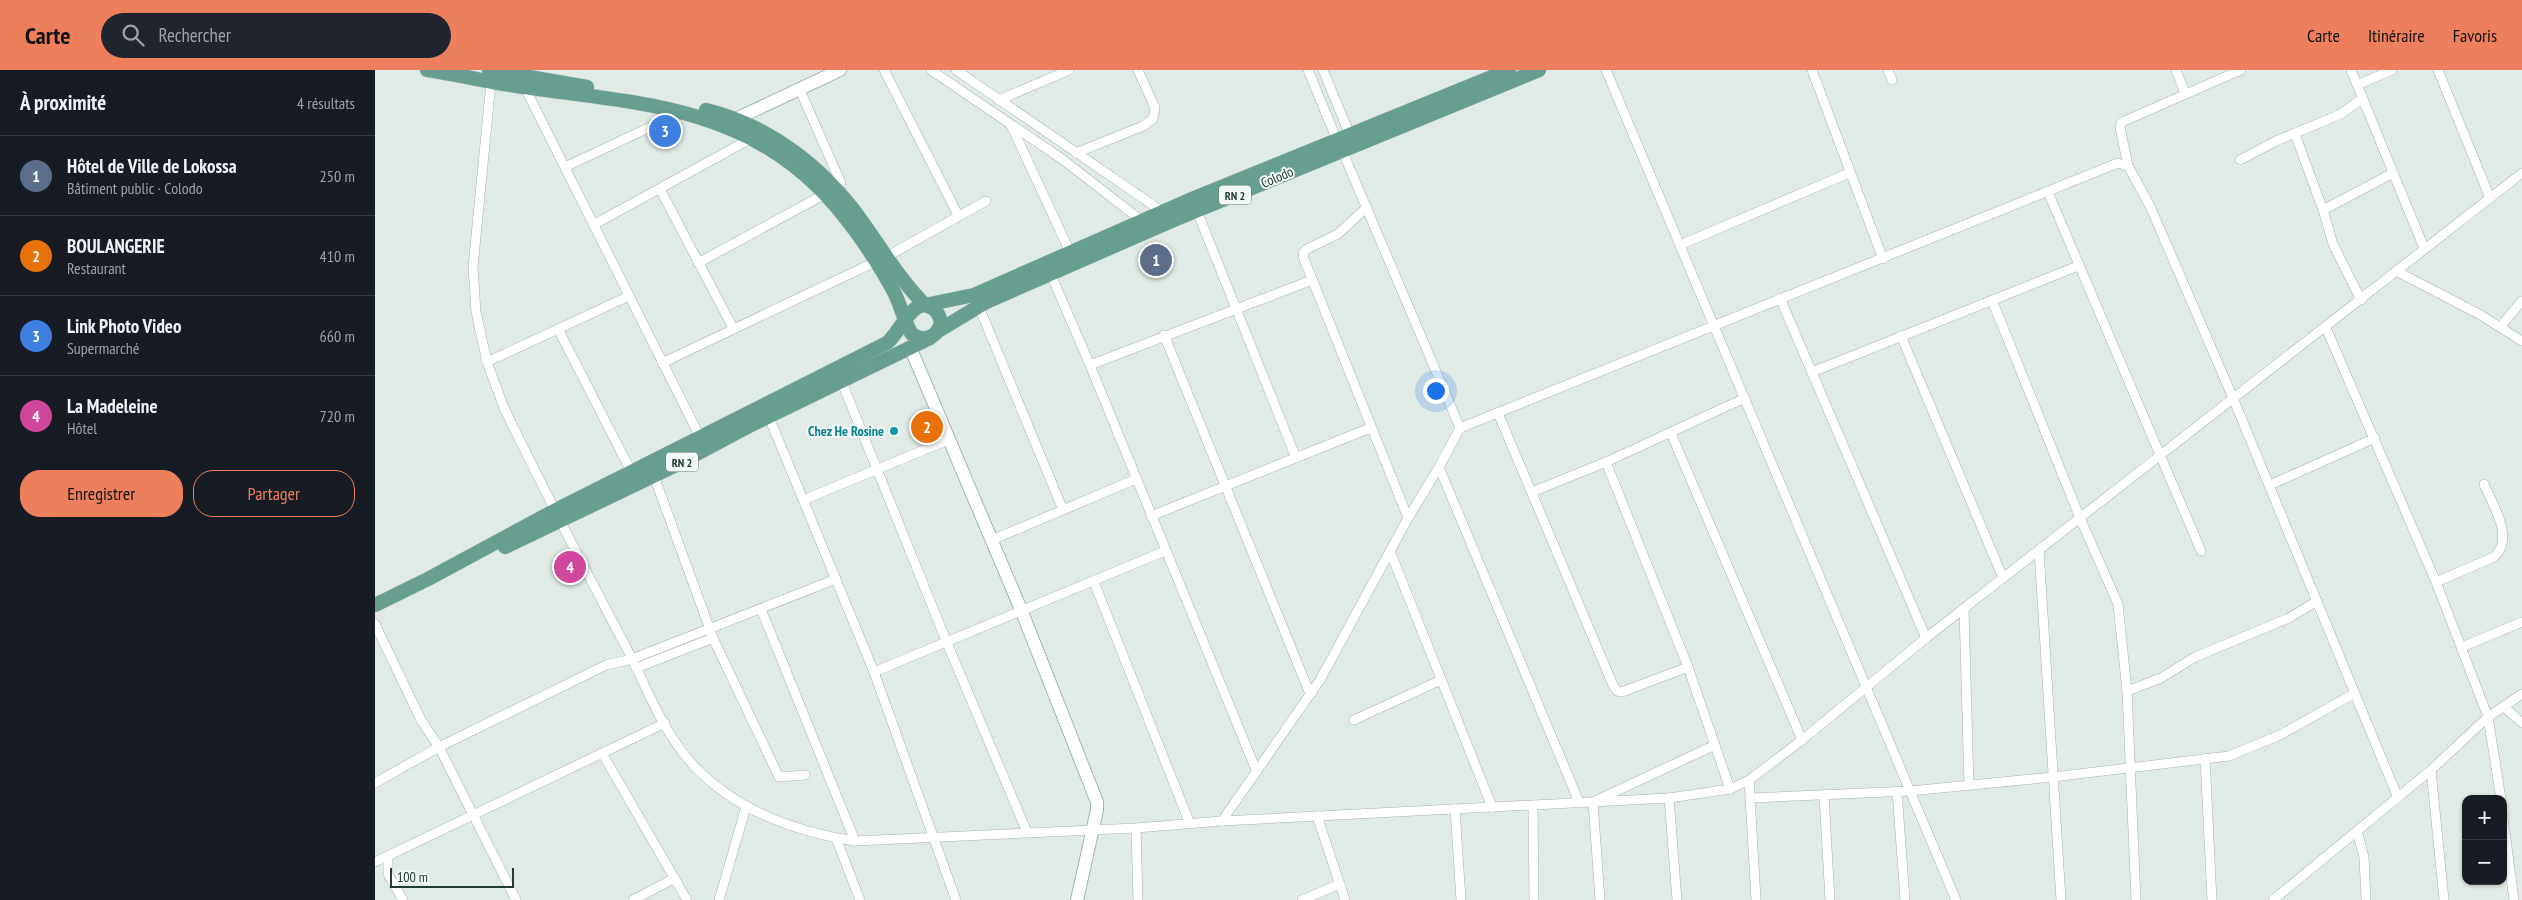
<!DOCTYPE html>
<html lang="fr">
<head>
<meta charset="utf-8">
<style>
  :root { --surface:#171b24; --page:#20242c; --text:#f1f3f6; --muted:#9ea1a6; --line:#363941; --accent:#ed7f5c }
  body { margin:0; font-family:"PT Sans Narrow",sans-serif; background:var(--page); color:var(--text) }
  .controls { position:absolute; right:15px; bottom:15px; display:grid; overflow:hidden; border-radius:10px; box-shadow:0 1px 4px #0004 }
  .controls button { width:45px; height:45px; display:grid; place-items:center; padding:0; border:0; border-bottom:1px solid var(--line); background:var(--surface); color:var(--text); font:25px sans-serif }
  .scale { position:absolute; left:15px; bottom:12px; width:124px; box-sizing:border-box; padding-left:5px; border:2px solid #223b34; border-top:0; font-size:14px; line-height:18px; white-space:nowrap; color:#223b34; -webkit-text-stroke:4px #f1f7f4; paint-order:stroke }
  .you { position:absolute; left:1060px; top:320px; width:18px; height:18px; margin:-12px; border:4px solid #fff; border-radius:50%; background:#1a73e8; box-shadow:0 0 0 8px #1a73e833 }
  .badge { display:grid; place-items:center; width:32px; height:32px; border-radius:50%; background:var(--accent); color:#fff; font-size:16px; font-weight:700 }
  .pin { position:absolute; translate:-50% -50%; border:2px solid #fff; box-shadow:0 1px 5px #0006 }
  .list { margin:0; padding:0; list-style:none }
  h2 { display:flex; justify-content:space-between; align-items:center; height:65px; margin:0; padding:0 20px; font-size:21px }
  h2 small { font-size:16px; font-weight:400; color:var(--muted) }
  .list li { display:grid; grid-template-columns:32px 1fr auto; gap:15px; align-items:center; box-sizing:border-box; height:80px; padding:0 20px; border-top:1px solid var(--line) }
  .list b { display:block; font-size:19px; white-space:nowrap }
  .list p { margin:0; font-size:16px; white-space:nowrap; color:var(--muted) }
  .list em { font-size:16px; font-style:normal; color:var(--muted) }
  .actions { display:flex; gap:10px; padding:15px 20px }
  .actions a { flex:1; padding:11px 0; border:1px solid var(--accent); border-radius:20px; text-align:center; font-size:18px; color:var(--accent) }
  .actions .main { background:var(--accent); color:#111 }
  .icon { flex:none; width:28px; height:28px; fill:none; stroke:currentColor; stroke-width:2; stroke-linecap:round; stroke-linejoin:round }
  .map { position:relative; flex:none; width:2147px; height:830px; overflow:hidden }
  header { display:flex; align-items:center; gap:30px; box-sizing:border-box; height:70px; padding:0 25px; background:var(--accent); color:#111 }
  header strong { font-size:24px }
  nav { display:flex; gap:28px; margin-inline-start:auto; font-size:18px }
  .search { width:350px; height:45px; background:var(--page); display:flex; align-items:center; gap:12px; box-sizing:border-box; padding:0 18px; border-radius:28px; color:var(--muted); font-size:19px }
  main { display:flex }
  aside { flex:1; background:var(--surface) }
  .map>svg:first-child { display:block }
</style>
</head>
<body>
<header>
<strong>Carte</strong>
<div class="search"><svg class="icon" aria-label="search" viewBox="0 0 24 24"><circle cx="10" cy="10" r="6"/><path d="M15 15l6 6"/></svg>Rechercher</div>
<nav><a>Carte</a><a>Itinéraire</a><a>Favoris</a></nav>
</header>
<main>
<aside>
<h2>À proximité<small>4 résultats</small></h2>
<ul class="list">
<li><span class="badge" style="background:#5c6f8a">1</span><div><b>Hôtel de Ville de Lokossa</b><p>Bâtiment public · Colodo</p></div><em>250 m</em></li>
<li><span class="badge" style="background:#e8710a">2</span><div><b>BOULANGERIE</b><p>Restaurant</p></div><em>410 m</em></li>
<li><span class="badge" style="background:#3f7fe0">3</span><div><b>Link Photo Video</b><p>Supermarché</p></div><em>660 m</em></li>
<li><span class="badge" style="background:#d1479c">4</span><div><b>La Madeleine</b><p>Hôtel</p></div><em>720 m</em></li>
</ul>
<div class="actions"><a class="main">Enregistrer</a><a>Partager</a></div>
</aside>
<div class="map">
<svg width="2147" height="830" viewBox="0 0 2147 830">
  <rect width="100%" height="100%" fill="#e1ebe6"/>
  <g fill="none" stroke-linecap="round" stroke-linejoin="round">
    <defs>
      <g id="street">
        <path d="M 509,0 L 583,145"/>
        <path d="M 556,0 L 687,89 L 767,151"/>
        <path d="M 581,0 L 788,142"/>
        <path d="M 933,0 L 962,70"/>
        <path d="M 948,0 L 975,65"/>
        <path d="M 1231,0 L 1581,830"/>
        <path d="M 1437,0 L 1508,189"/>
        <path d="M 1513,0 L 1517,10"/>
        <path d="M 1801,0 L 1810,23"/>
        <path d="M 1866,0 L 1747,52 L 1745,57 L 1753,96 L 1775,136 L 1858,328 L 2023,728"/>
        <path d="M 1976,0 L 2049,178"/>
        <path d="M 2063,0 L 2115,128"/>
        <path d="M 116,12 L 98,197 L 101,242 L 112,292 L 129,338 C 168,418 209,498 251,577 C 272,618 289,665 321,698 C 364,742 421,762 480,771 L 761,758 L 847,751 L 1294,728 L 1355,719 L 1374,710 L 1427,670 L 1551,568 L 2147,103"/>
        <path d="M 1982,15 L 2017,0"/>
        <path d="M 149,16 L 326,369"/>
        <path d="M 424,18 L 466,113 L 460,119"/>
        <path d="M 624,30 L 694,0"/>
        <path d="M 636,55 L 695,182"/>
        <path d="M 1920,64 L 1948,140"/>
        <path d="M 967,80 L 1085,358"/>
        <path d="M 701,83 L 768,56 L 778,49 L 780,38 L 763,0"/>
        <path d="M 1865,90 L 1901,71 L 1966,44 L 1988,28"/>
        <path d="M 190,97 L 307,42"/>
        <path d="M 285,119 L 358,258"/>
        <path d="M 1673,122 L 1826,481"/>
        <path d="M 820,136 L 921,388"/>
        <path d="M 992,137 L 963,164 L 932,179 L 928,183 L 929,189 L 1033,448"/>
        <path d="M 218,155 L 377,68"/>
        <path d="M 1305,175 L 1474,103"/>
        <path d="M 511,187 L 611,131"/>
        <path d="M 323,193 L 450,124"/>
        <path d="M 674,200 L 715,295 L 881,700"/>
        <path d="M 2021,201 L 2104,244 L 2147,271"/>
        <path d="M 1405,228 L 1551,568"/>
        <path d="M 1617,230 L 1705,448 L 1743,534 L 1752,621 L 1761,830"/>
        <path d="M 1986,230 L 1958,174 L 1948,140 L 2018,103"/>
        <path d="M 604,237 L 688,440"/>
        <path d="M 2125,257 L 2147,231"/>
        <path d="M 1951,258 L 2061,512 L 2113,647 L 2126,729"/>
        <path d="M 183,259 L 257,403"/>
        <path d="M 789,265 L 935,624"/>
        <path d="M 1526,266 L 1628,508"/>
        <path d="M 112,292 L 254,226"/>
        <path d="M 287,293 L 500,192"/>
        <path d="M 715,295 L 937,210"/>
        <path d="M 1437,302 L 1703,196"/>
        <path d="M 466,310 L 572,573 L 652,762"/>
        <path d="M 1123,343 L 1238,615 L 1242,621 L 1247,622 L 1313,597"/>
        <path d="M 394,347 L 499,602 L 581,830"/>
        <path d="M 1296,363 L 1427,670"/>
        <path d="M 1231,392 L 1313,597 L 1355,719"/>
        <path d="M 1064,397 L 1204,732"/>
        <path d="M 1895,415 L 2000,368"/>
        <path d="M 1157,422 L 1231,392 L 1370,328"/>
        <path d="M 428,430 L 573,370"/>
        <path d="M 776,446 L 995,358"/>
        <path d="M 617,470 L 761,409"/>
        <path d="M 1664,480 L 1686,830"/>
        <path d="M 1015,481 L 1117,737"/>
        <path d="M 719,512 L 815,754"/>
        <path d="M 2061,512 L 2119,487 C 2140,468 2118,436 2109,414"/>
        <path d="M 386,539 L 480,771"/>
        <path d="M 1589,539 L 1594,715"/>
        <path d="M 0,554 L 46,650 L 64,677 L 0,713"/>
        <path d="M 336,564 L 404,707 L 430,705"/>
        <path d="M 2087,577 L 2147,552"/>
        <path d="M 261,598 L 338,568 L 279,406"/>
        <path d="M 499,602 L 790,481"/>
        <path d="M 1752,621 L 1786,608 L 1820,587 L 1914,548 L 1942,531"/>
        <path d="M 2129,637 L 2147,653"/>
        <path d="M 979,650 L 1066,610"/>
        <path d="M 227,683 L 312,830"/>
        <path d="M 1830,688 L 1837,830"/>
        <path d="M 2056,700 L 2069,830"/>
        <path d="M 1374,710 L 1381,830"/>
        <path d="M 1522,721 L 1530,830"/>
        <path d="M 1449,725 L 1455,830"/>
        <path d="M 1294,728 L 1302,830"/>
        <path d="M 1377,728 L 1535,721 L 1678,707 L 1854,686 L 1905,665 L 1980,623"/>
        <path d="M 1158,735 L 1159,830"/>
        <path d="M 1080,739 L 1086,830"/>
        <path d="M 942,746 L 970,830"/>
        <path d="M 2128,747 L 2139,830"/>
        <path d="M 847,751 L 945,610 L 1033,448 L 1064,397 L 1085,358 L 1743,93 L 1753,96"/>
        <path d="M 761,758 L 763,830"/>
        <path d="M 1982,761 L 1989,787 L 1991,830"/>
        <path d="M 461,768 L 485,830"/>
        <path d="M 13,786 L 13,804 L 28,830"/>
        <path d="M 0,792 L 290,653"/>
        <path d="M 141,830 L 64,677 L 231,595 L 257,589 L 461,509"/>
        <path d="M 258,830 L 300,808"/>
        <path d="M 344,830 L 371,737"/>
        <path d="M 927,830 L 965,814"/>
        <path d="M 1225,830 L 1218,732 L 1340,675"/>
        <path d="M 1898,830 L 2056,700 L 2113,647 L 2147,624"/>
      </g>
      <g id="secondary">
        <path d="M 363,48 L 465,0"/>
        <path d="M 535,277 L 647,542 L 722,732 L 722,740 L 702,830"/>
      </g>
      <g id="primary">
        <path d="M 114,0 L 212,17"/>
        <path d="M 331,40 C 394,55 449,98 486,150 C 507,179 524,209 550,235 L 599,225 L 817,129 L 1134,0"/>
        <path d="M 563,261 L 611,232 L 801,149 L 1164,0"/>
        <path d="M 130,477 L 297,397 L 374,356 L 555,268"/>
        <path d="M 0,535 L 53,509 L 179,441 L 512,273 C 525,262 537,230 553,236 C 558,238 562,241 564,246 C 566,250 566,256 563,260 C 558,269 545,271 537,264 C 531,257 524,230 518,220 C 499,185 470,143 442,116 C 362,37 262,33 156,18 C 121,14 87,5 52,0"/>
      </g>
    </defs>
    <!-- street casing -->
    <use href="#street" stroke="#a4b3ad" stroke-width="10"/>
    <!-- secondary casing -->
    <use href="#secondary" stroke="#a0b6ae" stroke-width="14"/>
    <!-- primary casing -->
    <use href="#primary" stroke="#c1c8c6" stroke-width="15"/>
    <!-- street -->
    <use href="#street" stroke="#fff" stroke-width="9"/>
    <!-- secondary -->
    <use href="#secondary" stroke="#fff" stroke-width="12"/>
    <!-- primary -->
    <use href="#primary" stroke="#669f90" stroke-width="14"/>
  </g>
  <!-- markers -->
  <circle fill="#0f9aa8" stroke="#f1f7f4" stroke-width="2" cx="519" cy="361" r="5"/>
  <g text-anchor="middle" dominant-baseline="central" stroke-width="4" stroke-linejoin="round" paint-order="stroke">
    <!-- shield labels -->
    <g fill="#f1f7f4" stroke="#60736e" stroke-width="1">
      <rect x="844" y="115.5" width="32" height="19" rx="4"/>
      <rect x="291" y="382.5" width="32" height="19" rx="4"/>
    </g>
    <g font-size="12" font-weight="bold" fill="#223b34">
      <text x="860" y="125">RN 2</text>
      <text x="307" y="392">RN 2</text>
    </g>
    <!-- street labels -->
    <g font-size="14" fill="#223b34" stroke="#f1f7f4">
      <text transform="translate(902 107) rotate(-23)">Colodo</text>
    </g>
    <!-- culture labels -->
    <g font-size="14" font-weight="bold" fill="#0d838f" stroke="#f1f7f4" text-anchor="end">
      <text x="509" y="361">Chez He Rosine</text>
    </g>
  </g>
</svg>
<div class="controls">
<button>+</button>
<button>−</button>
</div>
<div class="scale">100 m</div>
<div class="you"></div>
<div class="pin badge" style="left:781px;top:190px;background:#5c6f8a">1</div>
<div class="pin badge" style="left:552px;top:357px;background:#e8710a">2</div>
<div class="pin badge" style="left:290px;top:61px;background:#3f7fe0">3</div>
<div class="pin badge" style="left:195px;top:497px;background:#d1479c">4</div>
</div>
</main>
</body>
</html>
